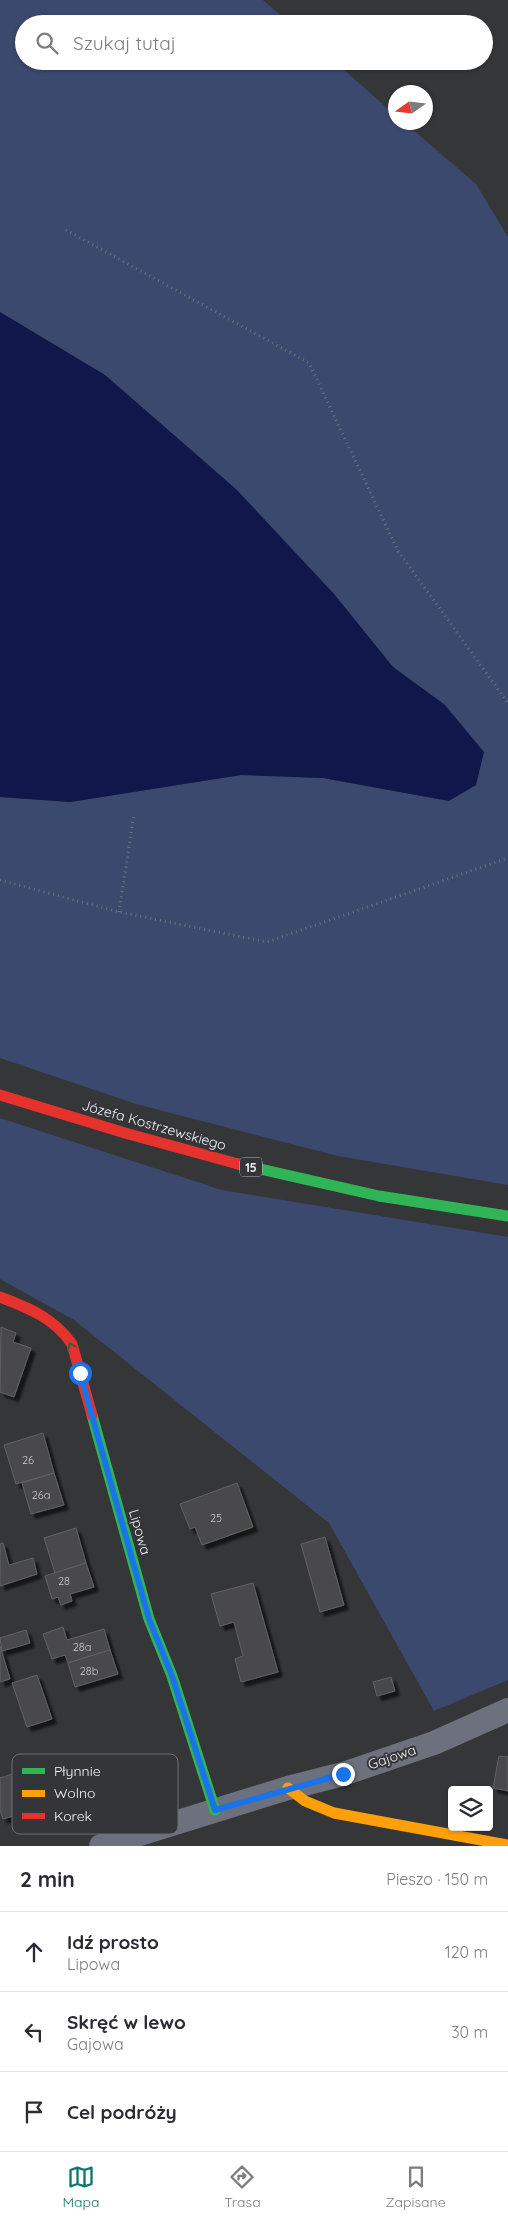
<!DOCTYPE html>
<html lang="pl">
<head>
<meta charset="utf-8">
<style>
  :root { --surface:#fff; --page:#f7f7f7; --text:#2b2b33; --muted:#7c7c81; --line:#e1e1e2; --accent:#0f766e }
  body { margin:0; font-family:Quicksand,sans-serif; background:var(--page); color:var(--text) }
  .controls { position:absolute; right:15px; bottom:15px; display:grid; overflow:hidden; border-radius:5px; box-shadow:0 1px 4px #0004 }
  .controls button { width:45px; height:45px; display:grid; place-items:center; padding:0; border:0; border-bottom:1px solid var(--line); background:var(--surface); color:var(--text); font:25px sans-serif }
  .compass { position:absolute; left:388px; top:85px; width:45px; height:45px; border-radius:50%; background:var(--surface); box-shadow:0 1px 4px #0004; rotate:256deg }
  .stop { position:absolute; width:15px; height:15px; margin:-11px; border:4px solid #1a73e8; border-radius:50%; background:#fff }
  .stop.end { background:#1a73e8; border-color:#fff; box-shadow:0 1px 5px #0008 }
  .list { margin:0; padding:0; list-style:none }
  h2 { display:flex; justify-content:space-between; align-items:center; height:65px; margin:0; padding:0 20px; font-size:21px }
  h2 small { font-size:16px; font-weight:400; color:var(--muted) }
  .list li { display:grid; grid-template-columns:32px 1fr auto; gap:15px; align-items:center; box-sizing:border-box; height:80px; padding:0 20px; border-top:1px solid var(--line) }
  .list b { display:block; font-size:19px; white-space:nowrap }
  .list p { margin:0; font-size:16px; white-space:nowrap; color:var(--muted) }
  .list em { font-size:16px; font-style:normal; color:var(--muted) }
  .icon { flex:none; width:28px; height:28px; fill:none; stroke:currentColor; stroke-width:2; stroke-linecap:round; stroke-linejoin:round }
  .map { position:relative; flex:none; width:508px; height:1846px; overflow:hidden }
  .search { position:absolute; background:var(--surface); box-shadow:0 1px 4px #0004; left:15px; right:15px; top:15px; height:55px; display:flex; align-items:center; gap:12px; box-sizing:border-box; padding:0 18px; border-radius:28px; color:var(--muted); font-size:19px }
  .sheet { height:305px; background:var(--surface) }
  nav { display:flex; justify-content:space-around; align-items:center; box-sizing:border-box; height:70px; border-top:1px solid var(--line); background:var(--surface); font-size:14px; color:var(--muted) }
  nav a { display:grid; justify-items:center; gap:2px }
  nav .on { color:var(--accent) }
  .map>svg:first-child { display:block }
</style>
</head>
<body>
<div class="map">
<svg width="508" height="1846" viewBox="0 0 508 1846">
  <defs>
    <filter id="shadow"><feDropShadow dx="4.5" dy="4.5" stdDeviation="1" flood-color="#0009"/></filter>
  </defs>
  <rect width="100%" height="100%" fill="#353637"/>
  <!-- green -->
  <g fill="#3c496f">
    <path d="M 0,0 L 263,0 L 291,24 L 24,24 L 24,61 L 334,61 L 395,115 L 396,122 L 405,123 L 476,184 L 508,237 L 508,1185 L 338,1156 L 136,1104 L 0,1058 L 0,797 L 70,802 L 241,775 L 323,778 L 449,801 L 445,705 L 393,667 L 334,594 L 222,477 L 105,375 L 0,312 Z"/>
    <path d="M 0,1118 L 222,1190 L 508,1237 L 508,1680 L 434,1711 L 329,1523 L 74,1320 L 0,1279 Z"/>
  </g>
  <!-- water -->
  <path fill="#10184b" d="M 0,312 L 105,375 L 237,490 L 334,594 L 393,667 L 445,705 L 484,752 L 476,785 L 449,801 L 323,778 L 241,775 L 70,802 L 0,797 Z"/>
  <!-- building -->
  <g fill="#494a4b" stroke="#616263" filter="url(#shadow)">
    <path d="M 1,1327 L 16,1333 L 13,1342 L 31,1348 L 14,1397 L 0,1392 Z"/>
    <path d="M 43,1433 L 54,1473 L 16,1484 L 4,1445 Z"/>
    <path d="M 54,1473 L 64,1505 L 31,1514 L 22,1483 Z"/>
    <path d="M 237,1483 L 253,1527 L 202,1545 L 195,1527 L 190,1529 L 180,1504 Z"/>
    <path d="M 76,1528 L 86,1563 L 55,1573 L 44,1538 Z"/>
    <path d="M 325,1537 L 344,1605 L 320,1612 L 301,1544 Z"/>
    <path d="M 3,1543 L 9,1565 L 33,1558 L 37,1574 L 0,1586 L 0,1544 Z"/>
    <path d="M 86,1563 L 94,1587 L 70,1594 L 72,1601 L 61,1605 L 58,1597 L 52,1599 L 45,1576 Z"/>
    <path d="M 253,1583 L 278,1672 L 241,1682 L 235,1659 L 243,1656 L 234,1622 L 220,1626 L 211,1594 Z"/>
    <path d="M 63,1627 L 67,1640 L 104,1629 L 110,1650 L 68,1663 L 65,1655 L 52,1659 L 43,1634 Z"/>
    <path d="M 26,1630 L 30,1643 L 2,1651 L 0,1638 Z"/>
    <path d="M 0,1646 L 10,1679 L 0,1682 Z"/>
    <path d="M 110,1650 L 118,1674 L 75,1687 L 68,1663 Z"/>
    <path d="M 37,1675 L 52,1719 L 27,1727 L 12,1683 Z"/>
    <path d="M 391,1677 L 395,1691 L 377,1696 L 373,1682 Z"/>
    <path d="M 499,1756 L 508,1757 L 508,1791 L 493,1788 Z"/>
    <path d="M 31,1768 L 38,1789 L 28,1792 L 34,1810 L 3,1819 L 0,1810 L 0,1778 Z"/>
  </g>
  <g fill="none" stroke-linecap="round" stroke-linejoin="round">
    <!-- path -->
    <g stroke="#70737c" stroke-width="3" stroke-dasharray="1 4" stroke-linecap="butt">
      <path d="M 66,230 L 309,363 L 398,551 L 508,703"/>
      <path d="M 0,880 L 119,912 L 267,942 L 508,858"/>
      <path d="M 119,912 L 134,814"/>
    </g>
    <!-- street -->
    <path stroke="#6c717d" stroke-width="24" d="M 101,1846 L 288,1788 L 343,1774 L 434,1743 L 508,1710"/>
    <!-- fast -->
    <g stroke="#30b455" stroke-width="11">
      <path d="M 238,1164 L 379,1196 L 508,1216"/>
      <path d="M 92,1415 L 149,1619 L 172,1676 L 215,1810"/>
    </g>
    <!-- slow -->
    <path stroke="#ff9f0a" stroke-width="11" d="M 288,1788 L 305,1801 L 334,1813 L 508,1845"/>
    <!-- jam -->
    <g stroke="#e5322d" stroke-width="11">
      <path d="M 0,1095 L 125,1133 L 238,1164"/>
      <path d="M 0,1297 C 29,1308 54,1318 72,1344 L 92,1415"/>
    </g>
  </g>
  <!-- one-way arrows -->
  <defs><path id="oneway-chevron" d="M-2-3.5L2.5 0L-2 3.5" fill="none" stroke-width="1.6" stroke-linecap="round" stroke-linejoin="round" transform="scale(1.25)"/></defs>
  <use stroke="#336142" href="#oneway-chevron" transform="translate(71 1346) rotate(-112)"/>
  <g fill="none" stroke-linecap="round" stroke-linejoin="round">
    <!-- route -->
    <path stroke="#1a73e8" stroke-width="6" d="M 80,1373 L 149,1619 L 172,1676 L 215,1810 L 343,1774"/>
  </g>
  <g text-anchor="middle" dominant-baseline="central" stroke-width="4" stroke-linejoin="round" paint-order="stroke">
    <!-- number labels -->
    <g font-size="11" fill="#c8c9ca">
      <text x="28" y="1460">26</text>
      <text x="41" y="1495">26a</text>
      <text x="216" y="1518">25</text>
      <text x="64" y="1581">28</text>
      <text x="82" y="1647">28a</text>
      <text x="89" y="1671">28b</text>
    </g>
    <!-- shield labels -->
    <rect fill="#343538" stroke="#b9babc" stroke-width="1" x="240" y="1157.5" width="22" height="19" rx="4"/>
    <g font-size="12" font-weight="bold" fill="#f2f3f5">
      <text x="251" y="1167">15</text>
    </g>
    <!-- street labels -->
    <g font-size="14" fill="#f2f3f5" stroke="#343538">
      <text transform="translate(154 1125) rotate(16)">Józefa Kostrzewskiego</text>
      <text transform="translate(140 1532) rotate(74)">Lipowa</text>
      <text transform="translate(392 1757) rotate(-19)">Gajowa</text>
    </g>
  </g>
  <!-- legend -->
  <rect x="12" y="1754" width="166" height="80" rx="8" fill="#343538" stroke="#6d6e71" stroke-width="1"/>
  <rect x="22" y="1768" width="23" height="6" fill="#30b455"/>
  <rect x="22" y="1790" width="23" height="7" fill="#ff9f0a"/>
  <rect x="22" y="1813" width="23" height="6" fill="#e5322d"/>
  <g font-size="14" fill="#f2f3f5">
    <text x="54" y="1776">Płynnie</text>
    <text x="54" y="1798">Wolno</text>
    <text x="54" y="1821">Korek</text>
  </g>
</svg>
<div class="controls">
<button><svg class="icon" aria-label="layers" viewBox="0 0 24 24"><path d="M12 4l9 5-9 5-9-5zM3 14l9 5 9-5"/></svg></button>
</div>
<svg class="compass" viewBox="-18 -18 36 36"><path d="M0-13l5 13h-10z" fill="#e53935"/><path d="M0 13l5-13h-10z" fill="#7c7c81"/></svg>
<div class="stop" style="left:80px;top:1373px"></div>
<div class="stop end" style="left:343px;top:1774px"></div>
<div class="search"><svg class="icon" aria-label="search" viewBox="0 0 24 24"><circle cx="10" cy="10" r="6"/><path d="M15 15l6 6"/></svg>Szukaj tutaj</div>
</div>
<section class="sheet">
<h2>2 min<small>Pieszo · 150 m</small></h2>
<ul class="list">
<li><svg class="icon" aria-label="ahead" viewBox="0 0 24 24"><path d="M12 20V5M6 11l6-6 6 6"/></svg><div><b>Idź prosto</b><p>Lipowa</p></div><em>120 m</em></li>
<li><svg class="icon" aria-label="left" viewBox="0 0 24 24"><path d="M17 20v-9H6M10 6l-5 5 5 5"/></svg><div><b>Skręć w lewo</b><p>Gajowa</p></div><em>30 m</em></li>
<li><svg class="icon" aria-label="arrive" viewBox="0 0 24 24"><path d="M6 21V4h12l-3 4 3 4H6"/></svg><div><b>Cel podróży</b></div></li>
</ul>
</section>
<nav>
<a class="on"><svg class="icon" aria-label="map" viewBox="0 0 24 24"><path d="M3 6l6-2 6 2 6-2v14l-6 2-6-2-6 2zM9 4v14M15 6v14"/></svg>Mapa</a>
<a><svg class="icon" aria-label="directions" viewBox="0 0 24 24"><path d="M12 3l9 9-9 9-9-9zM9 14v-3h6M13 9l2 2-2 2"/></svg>Trasa</a>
<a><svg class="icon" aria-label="saved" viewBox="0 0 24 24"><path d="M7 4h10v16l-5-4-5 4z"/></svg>Zapisane</a>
</nav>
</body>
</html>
